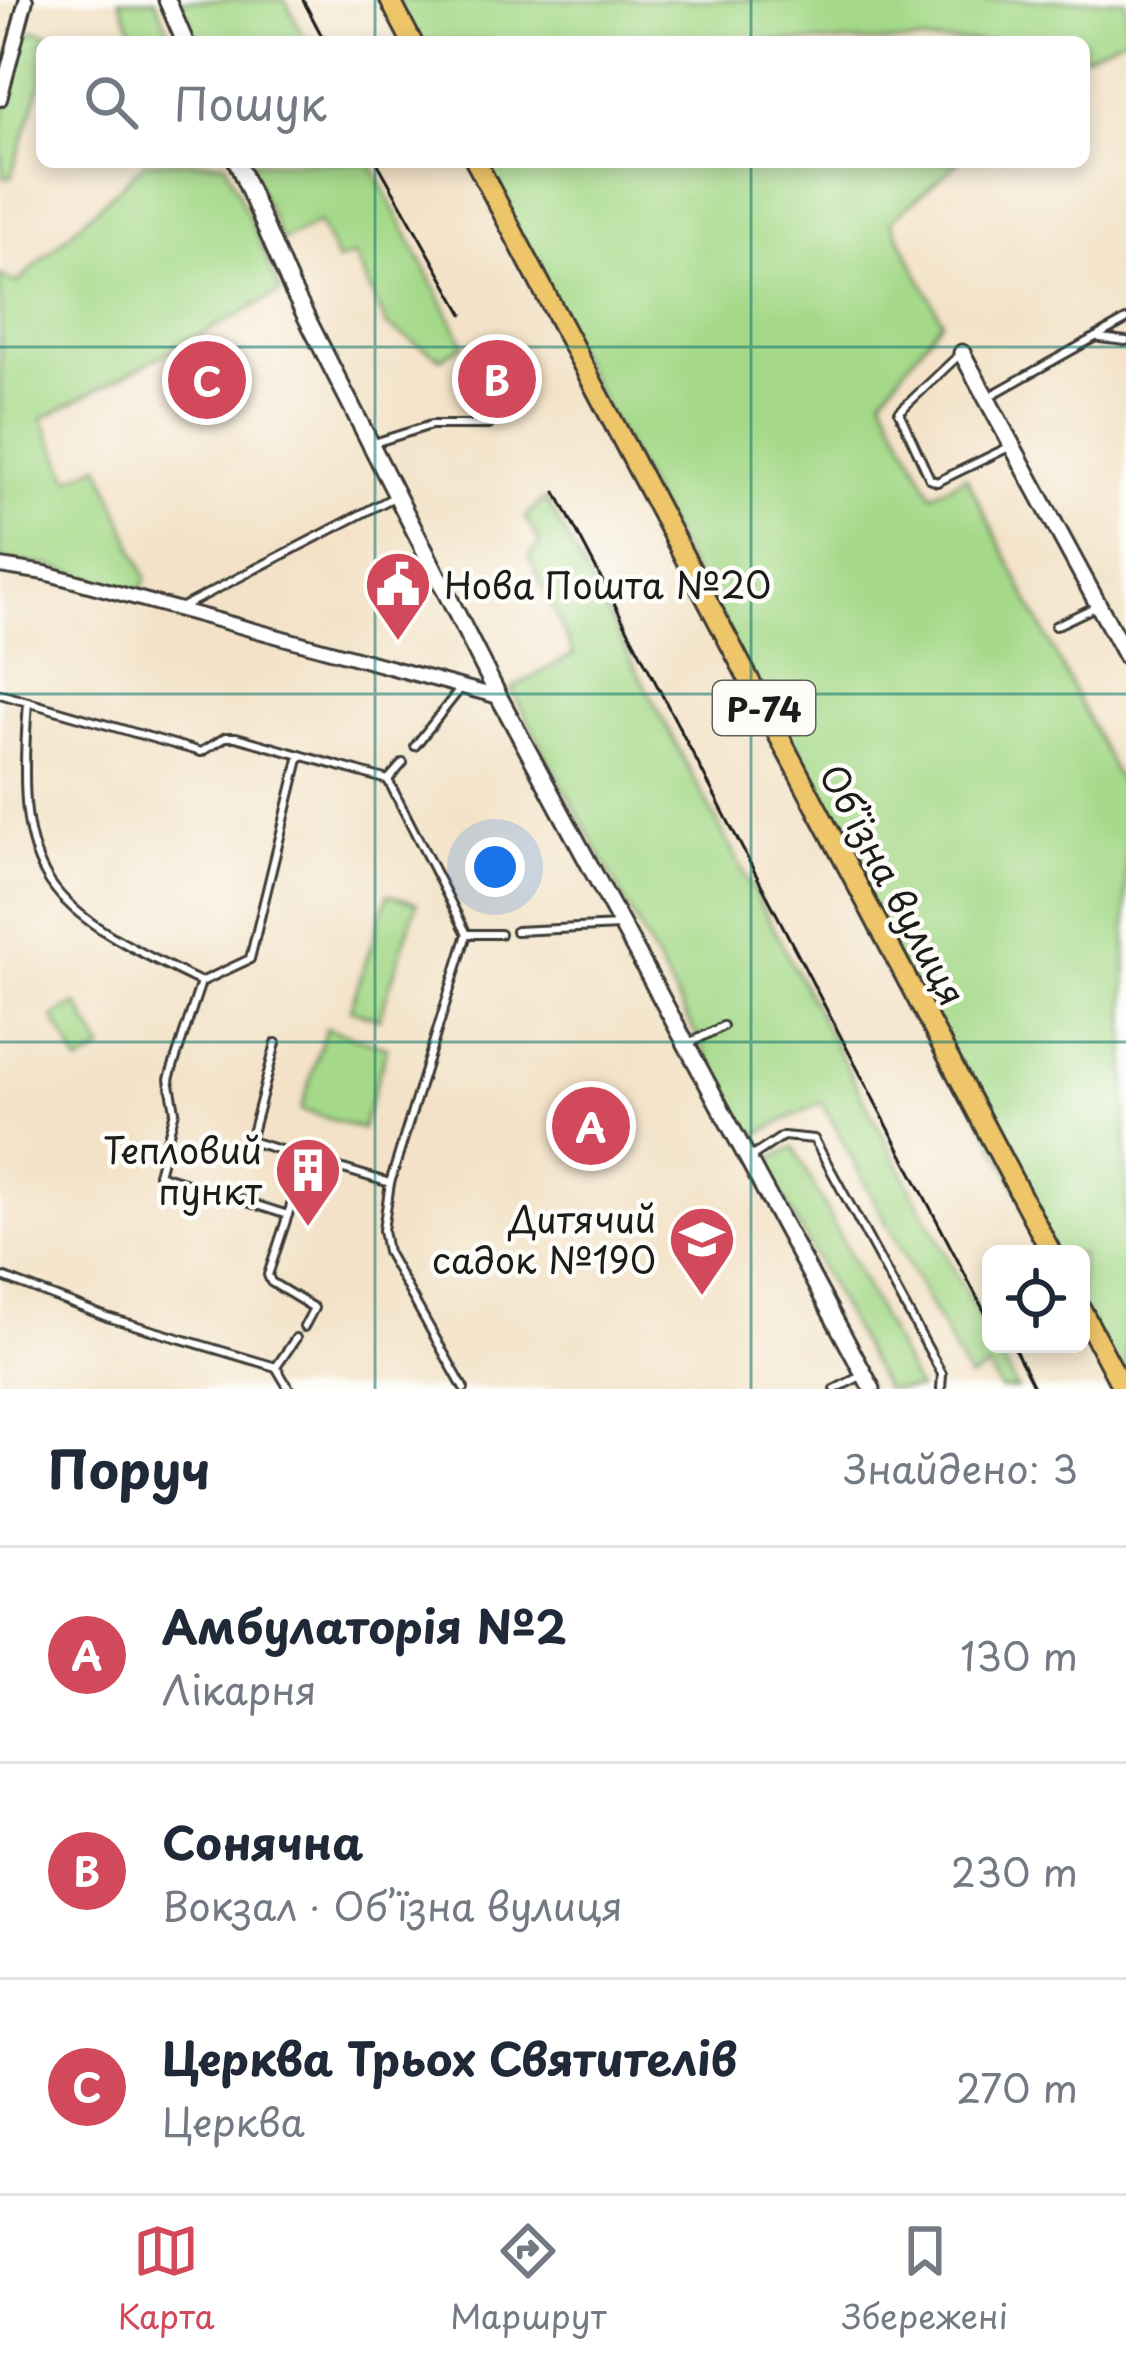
<!DOCTYPE html>
<html lang="uk">
<head>
<meta charset="utf-8">
<style>
  :root { --surface:#fff; --page:#f6f6f7; --text:#1f2937; --muted:#747a83; --line:#e0e1e3; --accent:#d1495b }
  body { margin:0; font-family:"Playpen Sans",sans-serif; background:var(--page); color:var(--text) }
  .controls { position:absolute; right:36px; bottom:36px; display:grid; overflow:hidden; border-radius:18px; box-shadow:0 6px 18px #0003 }
  .controls button { width:108px; height:108px; display:grid; place-items:center; padding:0; border:0; border-bottom:3px solid var(--line); background:var(--surface); color:var(--text); font:60px sans-serif }
  .you { position:absolute; left:495px; top:867px; width:42px; height:42px; margin:-30px; border:9px solid #fff; border-radius:50%; background:#1a73e8; box-shadow:0 0 0 18px #1a73e833 }
  .badge { display:grid; place-items:center; width:78px; height:78px; border-radius:50%; background:var(--accent); color:#fff; font-size:39px; font-weight:700 }
  .pin { position:absolute; translate:-50% -50%; border:6px solid #fff; box-shadow:0 3px 12px #0006 }
  .list { margin:0; padding:0; list-style:none }
  h2 { display:flex; justify-content:space-between; align-items:center; height:156px; margin:0; padding:0 48px; font-size:51px }
  h2 small { font-size:39px; font-weight:400; color:var(--muted) }
  .list li { display:grid; grid-template-columns:78px 1fr auto; gap:36px; align-items:center; box-sizing:border-box; height:216px; padding:0 48px; border-top:3px solid var(--line) }
  .list b { display:block; font-size:45px; white-space:nowrap }
  .list p { margin:0; font-size:39px; white-space:nowrap; color:var(--muted) }
  .list em { font-size:39px; font-style:normal; color:var(--muted) }
  .icon { flex:none; width:66px; height:66px; fill:none; stroke:currentColor; stroke-width:2; stroke-linecap:round; stroke-linejoin:round }
  .map { position:relative; flex:none; width:1126px; height:1389px; overflow:hidden }
  .search { position:absolute; background:var(--surface); box-shadow:0 6px 18px #0003; left:36px; right:36px; top:36px; height:132px; display:flex; align-items:center; gap:30px; box-sizing:border-box; padding:0 42px; border-radius:18px; color:var(--muted); font-size:45px }
  .sheet { height:804px; background:var(--surface) }
  nav { display:flex; justify-content:space-around; align-items:center; box-sizing:border-box; height:168px; border-top:3px solid var(--line); background:var(--surface); font-size:33px; color:var(--muted) }
  nav a { display:grid; justify-items:center; gap:6px }
  nav .on { color:var(--accent) }
  .map>svg:first-child { display:block }
</style>
</head>
<body>
<div class="map">
<svg width="1126" height="1389" viewBox="0 0 1126 1389">
  <rect width="100%" height="100%" fill="#fdfcf7"/>
  <filter id="ink" filterUnits="userSpaceOnUse"><feTurbulence type="fractalNoise" baseFrequency=".00833" numOctaves="2"/><feDisplacementMap in="SourceGraphic" scale="24" xChannelSelector="R" yChannelSelector="G"/><feConvolveMatrix kernelMatrix="1 2 1 2 8 2 1 2 1" color-interpolation-filters="sRGB"/></filter>
  <filter id="wash" filterUnits="userSpaceOnUse"><feTurbulence type="fractalNoise" baseFrequency=".004" numOctaves="4" result="noise"/><feDisplacementMap in="SourceGraphic" scale="48" xChannelSelector="R" yChannelSelector="G"/><feGaussianBlur stdDeviation="2.7" result="paint"/><feColorMatrix in="noise" values="0 0 0 0 0 0 0 0 0 0 0 0 0 0 0 0 0 1.4 0 .05"/><feComposite in="paint" operator="in"/></filter>
  <g filter="url(#wash)">
    <rect width="100%" height="100%" fill="#f3e2c7"/>
    <!-- green -->
    <g fill="#a5d989" stroke="#607a52" stroke-width="3">
      <path d="M 119,0 L 155,0 L 174,42 L 137,42 Z"/>
      <path d="M 179,0 L 285,0 L 307,42 L 197,42 Z"/>
      <path d="M 390,0 L 1126,0 L 1126,36 L 1084,56 L 1084,42 L 412,42 Z"/>
      <path d="M 35,30 L 56,37 L 42,42 L 42,81 L 11,177 L 3,177 L 0,129 L 25,37 Z"/>
      <path d="M 146,162 L 225,162 L 281,292 L 42,419 L 70,479 L 100,465 L 146,578 L 139,594 L 46,565 L 0,559 L 0,275 L 17,283 Z"/>
      <path d="M 248,162 L 370,162 L 464,344 L 441,358 L 387,326 L 354,255 L 337,261 L 319,222 L 282,241 Z"/>
      <path d="M 476,162 L 959,162 L 891,221 L 942,320 L 882,397 L 932,495 L 966,476 L 1126,795 L 1126,1389 L 1081,1309 L 1081,1254 L 1052,1254 Z"/>
      <path d="M 544,499 L 549,504 L 1017,1389 L 1000,1389 L 988,1368 L 969,1379 L 822,1102 L 751,1137 L 511,689 L 574,654 L 529,557 L 540,543 L 525,517 Z"/>
      <path d="M 388,894 L 417,903 L 379,1019 L 350,1009 Z"/>
      <path d="M 77,1004 L 103,1050 L 79,1064 L 53,1017 Z"/>
      <path d="M 326,1028 L 387,1047 L 362,1129 L 301,1110 Z"/>
      <path d="M 794,1147 L 918,1389 L 885,1389 L 764,1162 Z"/>
    </g>
  </g>
  <g filter="url(#ink)">
    <g fill="none" stroke-linecap="round" stroke-linejoin="round">
      <defs>
        <g id="service">
          <path d="M 1100,338 L 1126,341"/>
          <path d="M 958,356 L 899,412 L 930,479 L 937,482 L 1009,447"/>
          <path d="M 988,397 L 1126,320"/>
          <path d="M 374,443 L 431,425 L 489,425"/>
          <path d="M 182,607 L 394,497"/>
          <path d="M 1055,626 L 1095,607"/>
          <path d="M 0,694 L 201,752 L 226,737 L 236,737 L 388,780 L 467,934 L 390,1183 L 383,1230 L 387,1252 L 464,1389"/>
          <path d="M 28,702 C 14,883 43,907 201,982"/>
          <path d="M 415,746 L 460,689"/>
          <path d="M 388,780 L 403,763"/>
          <path d="M 516,931 L 619,926"/>
          <path d="M 468,934 L 500,934"/>
          <path d="M 276,1043 L 250,1141 L 390,1183"/>
          <path d="M 690,1043 L 723,1026"/>
          <path d="M 751,1157 L 783,1136 L 814,1139 L 942,1374 L 941,1389"/>
          <path d="M 288,1215 L 158,1174 L 175,1111 L 169,1079 L 201,982 L 250,959 L 300,755"/>
          <path d="M 0,1276 L 107,1317 L 276,1367 L 289,1389"/>
          <path d="M 304,1327 L 314,1308 L 271,1282 L 268,1275 L 306,1160"/>
          <path d="M 276,1367 L 296,1338"/>
          <path d="M 835,1389 L 861,1376"/>
        </g>
        <g id="minor">
          <path d="M 0,99 L 26,0"/>
          <path d="M 0,566 L 45,573 L 499,697"/>
        </g>
        <g id="tertiary">
          <path d="M 167,0 L 185,42"/>
          <path d="M 237,162 L 292,289 L 499,697 L 872,1389"/>
          <path d="M 962,353 L 1126,656"/>
        </g>
        <g id="primary">
          <path d="M 390,0 L 412,42"/>
          <path d="M 476,162 L 1052,1254"/>
          <path d="M 1081,1309 L 1123,1389"/>
        </g>
      </defs>
      <!-- service casing -->
      <use href="#service" stroke="#3c3a36" stroke-width="12"/>
      <!-- minor casing -->
      <use href="#minor" stroke="#3c3a36" stroke-width="18"/>
      <!-- tertiary casing -->
      <use href="#tertiary" stroke="#3c3a36" stroke-width="21"/>
      <!-- primary casing -->
      <use href="#primary" stroke="#3c3a36" stroke-width="24"/>
      <!-- service -->
      <use href="#service" stroke="#fff" stroke-width="6"/>
      <!-- minor -->
      <use href="#minor" stroke="#fff" stroke-width="12"/>
      <!-- tertiary -->
      <use href="#tertiary" stroke="#fff" stroke-width="15"/>
      <!-- primary -->
      <use href="#primary" stroke="#eec569" stroke-width="18"/>
      <!-- tram -->
      <g stroke="#1c1c1c" stroke-width="3">
        <path d="M 303,0 L 325,42"/>
        <path d="M 377,162 L 463,314"/>
        <path d="M 556,492 L 991,1324"/>
        <path d="M 1012,1344 L 1035,1389"/>
      </g>
    </g>
  </g>
  <!-- grid -->
  <path fill="none" stroke="#0f766e" stroke-width="3" stroke-opacity="0.55" d="M 375,0 L 375,42M 751,0 L 751,42M 375,162 L 375,1389M 751,162 L 751,1389M 0,347 L 1126,347M 0,694 L 1126,694M 0,1042 L 1126,1042"/>
  <!-- icons -->
  <defs>
    <symbol id="civic-pin" viewBox="-11 -11 22 30"><path d="M0 17L-7.5 6A9.5 9.5 0 1 1 7.5 6Z" fill="#d1495b" stroke="#fdfcf7"/><path d="M-.6-6.5H3V-4.5H.6V-3L4-1V1h2V6H-6V1h2V-1L-.6-3ZM-1.2 2.5V6h2.4V2.5Z" fill="#fff"/></symbol>
    <symbol id="building-pin" viewBox="-11 -11 22 30"><path d="M0 17L-7.5 6A9.5 9.5 0 1 1 7.5 6Z" fill="#d1495b" stroke="#fdfcf7"/><path d="M-4-6H4V6H1V3H-1V6H-4ZM-2.5-4.3h1.7v1.8h-1.7ZM.8-4.3h1.7v1.8H.8ZM-2.5-1h1.7V.8h-1.7ZM.8-1h1.7V.8H.8Z" fill="#fff"/></symbol>
    <symbol id="school-pin" viewBox="-11 -11 22 30"><path d="M0 17L-7.5 6A9.5 9.5 0 1 1 7.5 6Z" fill="#d1495b" stroke="#fdfcf7"/><path d="M0-5L7-2L0 1L-7-2ZM-4 1L0 2.5L4 1V4Q0 6-4 4Z" fill="#fff"/></symbol>
  </defs>
  <g fill-rule="evenodd">
    <use href="#civic-pin" x="360" y="546" width="76" height="104"/>
    <use href="#building-pin" x="270" y="1132" width="76" height="104"/>
    <use href="#school-pin" x="664" y="1201" width="76" height="104"/>
  </g>
  <g text-anchor="middle" dominant-baseline="central" stroke-width="9" stroke-linejoin="round" paint-order="stroke">
    <!-- shield labels -->
    <rect fill="#fdfcf7" stroke="#605f5e" stroke-width="3" x="713" y="681" width="102" height="54" rx="9"/>
    <g font-size="33" font-weight="bold" fill="#1c1c1c">
      <text x="764" y="708">Р-74</text>
    </g>
    <!-- poi labels -->
    <g font-size="36" fill="#1c1c1c" stroke="#fdfcf7" text-anchor="end">
      <text x="444" y="584" text-anchor="start">Нова Пошта №20</text>
      <text x="262" y="1149">Тепловий<tspan x="262" dy="41">пункт</tspan></text>
      <text x="656" y="1218">Дитячий<tspan x="656" dy="41">садок №190</tspan></text>
    </g>
    <!-- street labels -->
    <g font-size="36" fill="#1c1c1c" stroke="#fdfcf7">
      <text transform="translate(894 884) rotate(62)">Обʼїзна вулиця</text>
    </g>
  </g>
</svg>
<div class="controls">
<button><svg class="icon" aria-label="locate" viewBox="0 0 24 24"><circle cx="12" cy="12" r="6"/><path d="M12 2v4M12 18v4M2 12h4M18 12h4"/></svg></button>
</div>
<div class="you"></div>
<div class="pin badge" style="left:591px;top:1126px">A</div>
<div class="pin badge" style="left:497px;top:379px">B</div>
<div class="pin badge" style="left:207px;top:380px">C</div>
<div class="search"><svg class="icon" aria-label="search" viewBox="0 0 24 24"><circle cx="10" cy="10" r="6"/><path d="M15 15l6 6"/></svg>Пошук</div>
</div>
<section class="sheet">
<h2>Поруч<small>Знайдено: 3</small></h2>
<ul class="list">
<li><span class="badge">A</span><div><b>Амбулаторія №2</b><p>Лікарня</p></div><em>130 m</em></li>
<li><span class="badge">B</span><div><b>Сонячна</b><p>Вокзал · Обʼїзна вулиця</p></div><em>230 m</em></li>
<li><span class="badge">C</span><div><b>Церква Трьох Святителів</b><p>Церква</p></div><em>270 m</em></li>
</ul>
</section>
<nav>
<a class="on"><svg class="icon" aria-label="map" viewBox="0 0 24 24"><path d="M3 6l6-2 6 2 6-2v14l-6 2-6-2-6 2zM9 4v14M15 6v14"/></svg>Карта</a>
<a><svg class="icon" aria-label="directions" viewBox="0 0 24 24"><path d="M12 3l9 9-9 9-9-9zM9 14v-3h6M13 9l2 2-2 2"/></svg>Маршрут</a>
<a><svg class="icon" aria-label="saved" viewBox="0 0 24 24"><path d="M7 4h10v16l-5-4-5 4z"/></svg>Збережені</a>
</nav>
</body>
</html>
